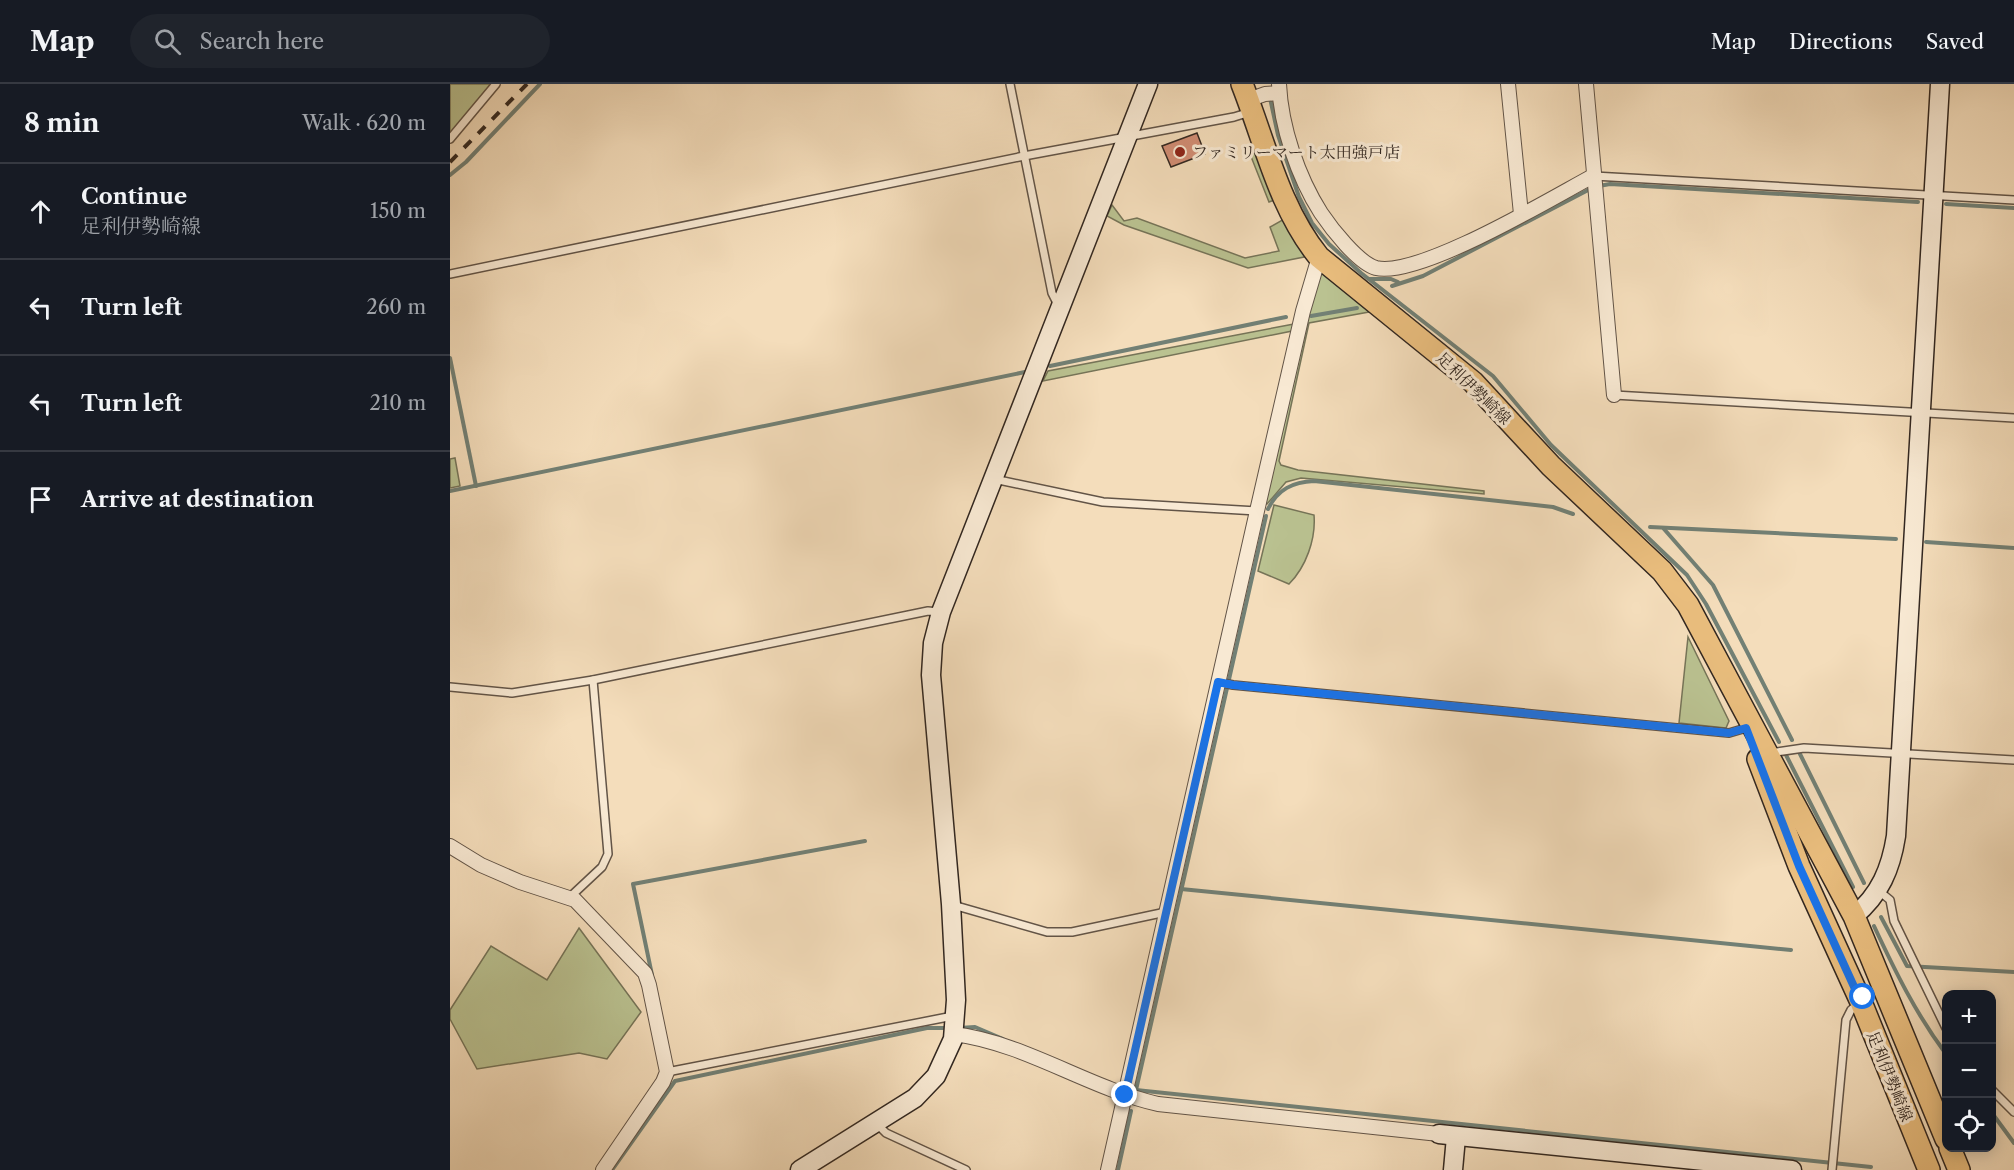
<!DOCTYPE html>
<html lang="en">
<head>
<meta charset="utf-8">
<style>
  :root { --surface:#171b24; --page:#20242c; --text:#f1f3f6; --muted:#9ea1a6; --line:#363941 }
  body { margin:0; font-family:"Libre Caslon Text","Noto Serif JP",serif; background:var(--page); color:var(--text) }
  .controls { position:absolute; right:18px; bottom:18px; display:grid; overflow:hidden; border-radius:12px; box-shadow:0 3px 15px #0003 }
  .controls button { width:54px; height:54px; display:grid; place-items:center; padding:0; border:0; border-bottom:2px solid var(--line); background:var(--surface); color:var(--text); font:30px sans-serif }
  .stop { position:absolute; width:18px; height:18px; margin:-14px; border:4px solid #1a73e8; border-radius:50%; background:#fff }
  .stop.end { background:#1a73e8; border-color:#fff; box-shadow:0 2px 6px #0008 }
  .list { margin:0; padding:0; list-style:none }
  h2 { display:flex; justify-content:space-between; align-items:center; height:78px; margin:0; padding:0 24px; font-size:26px }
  h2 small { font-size:20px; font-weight:400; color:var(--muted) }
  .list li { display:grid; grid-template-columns:39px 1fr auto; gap:18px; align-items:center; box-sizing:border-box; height:96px; padding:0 24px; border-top:2px solid var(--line) }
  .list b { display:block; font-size:22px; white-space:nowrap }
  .list p { margin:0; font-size:20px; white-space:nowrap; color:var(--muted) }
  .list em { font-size:20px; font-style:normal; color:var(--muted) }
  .icon { flex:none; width:33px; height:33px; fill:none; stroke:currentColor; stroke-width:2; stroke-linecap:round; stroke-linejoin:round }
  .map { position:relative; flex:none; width:1564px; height:1086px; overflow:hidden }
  header { display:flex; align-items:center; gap:36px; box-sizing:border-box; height:84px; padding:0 30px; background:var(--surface); border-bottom:2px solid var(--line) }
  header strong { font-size:28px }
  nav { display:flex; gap:33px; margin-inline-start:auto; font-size:21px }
  .search { width:420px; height:54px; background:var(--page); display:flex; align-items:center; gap:15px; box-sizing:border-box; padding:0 21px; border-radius:33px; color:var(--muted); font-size:22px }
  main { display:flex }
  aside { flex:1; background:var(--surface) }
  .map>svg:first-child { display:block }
</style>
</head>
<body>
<header>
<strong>Map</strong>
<div class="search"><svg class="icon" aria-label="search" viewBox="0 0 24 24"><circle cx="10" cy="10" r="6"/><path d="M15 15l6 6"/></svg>Search here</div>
<nav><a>Map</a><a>Directions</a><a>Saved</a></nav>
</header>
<main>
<aside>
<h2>8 min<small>Walk · 620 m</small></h2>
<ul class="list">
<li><svg class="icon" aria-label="ahead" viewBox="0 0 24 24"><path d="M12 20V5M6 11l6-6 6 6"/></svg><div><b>Continue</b><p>足利伊勢崎線</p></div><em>150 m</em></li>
<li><svg class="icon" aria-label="left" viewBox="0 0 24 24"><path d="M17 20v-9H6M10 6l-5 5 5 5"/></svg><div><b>Turn left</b></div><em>260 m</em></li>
<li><svg class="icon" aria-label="left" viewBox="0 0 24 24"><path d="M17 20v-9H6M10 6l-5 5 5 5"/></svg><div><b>Turn left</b></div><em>210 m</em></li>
<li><svg class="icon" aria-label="arrive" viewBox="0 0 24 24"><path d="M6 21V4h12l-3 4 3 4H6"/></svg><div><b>Arrive at destination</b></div></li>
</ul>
</aside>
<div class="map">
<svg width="1564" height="1086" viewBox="0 0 1564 1086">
  <rect width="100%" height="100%" fill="#f4ddbb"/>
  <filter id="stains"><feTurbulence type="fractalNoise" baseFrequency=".00333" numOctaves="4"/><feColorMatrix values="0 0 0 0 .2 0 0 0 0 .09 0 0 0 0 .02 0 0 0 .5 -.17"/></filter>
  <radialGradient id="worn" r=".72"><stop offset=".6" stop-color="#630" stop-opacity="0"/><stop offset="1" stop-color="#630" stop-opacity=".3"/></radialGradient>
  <!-- green -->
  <g fill="#bac291" stroke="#767458" stroke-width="1.5">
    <path d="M 0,0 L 43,0 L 0,50 Z"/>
    <path d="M 808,67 L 827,115 L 819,118 L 800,70 Z"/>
    <path d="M 662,121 L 674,137 L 687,134 L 795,174 L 829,167 L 820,143 L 836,134 L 856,168 L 854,173 L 798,184 L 674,141 L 657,132 Z"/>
    <path d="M 869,184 L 919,228 L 859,239 L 829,377 L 831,381 L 848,386 L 1034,407 L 1034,410 L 851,394 L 836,398 L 817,420 L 814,420 Z"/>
    <path d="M 844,240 L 842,247 L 593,297 L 598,287 Z"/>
    <path d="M 5,374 L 10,402 L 0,404 L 0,375 Z"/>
    <path d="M 824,421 L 864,431 C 866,455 856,483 839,500 L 808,487 Z"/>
    <path d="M 1238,553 L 1279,637 L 1276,644 L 1229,639 Z"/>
    <path d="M 129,844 L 191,928 L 157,975 L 129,969 L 27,985 L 0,935 L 0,926 L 41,862 L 97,896 Z"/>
  </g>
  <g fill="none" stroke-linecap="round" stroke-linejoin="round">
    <!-- stream -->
    <g stroke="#728075" stroke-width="4">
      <path d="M 820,14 L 828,51 L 849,113 L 862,139 L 879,160 L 911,189 L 1043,292 L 1101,361 L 1237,491 L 1256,520 L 1329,658"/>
      <path d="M 0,91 L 16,78 L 90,0"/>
      <path d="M 1149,102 L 1160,100 L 1468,118"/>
      <path d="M 1496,120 L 1564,124"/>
      <path d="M 919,195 L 941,195 L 948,198"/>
      <path d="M 942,202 L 973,192 L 1142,104"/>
      <path d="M 861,232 L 907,224"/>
      <path d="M 0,274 L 26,402"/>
      <path d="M 600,282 L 836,233"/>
      <path d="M 0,407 L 575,288"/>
      <path d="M 818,425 C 828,405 843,398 864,397 L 1103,423 L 1123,430"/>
      <path d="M 816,432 L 686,1006 L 1421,1083"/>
      <path d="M 1200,443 L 1446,455"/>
      <path d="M 1214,445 L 1263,501 L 1342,656"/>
      <path d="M 1476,458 L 1564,464"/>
      <path d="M 1348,666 L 1414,799"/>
      <path d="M 1335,669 L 1403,803"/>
      <path d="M 731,805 L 1341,866"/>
      <path d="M 1431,833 L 1457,882 L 1564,888"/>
      <path d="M 1424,842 C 1445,887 1466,930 1496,970"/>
      <path d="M 202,891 L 183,800 L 415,757"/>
      <path d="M 509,944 L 525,943 L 553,955"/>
      <path d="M 1542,1029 L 1564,1059"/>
      <path d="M 162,1086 L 225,997 L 477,944 L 498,944"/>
      <path d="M 668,1086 L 681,1027"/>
    </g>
  </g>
  <!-- building -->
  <path fill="#d28d74" stroke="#322720" stroke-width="1.5" d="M 747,49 L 755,70 L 721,83 L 712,62 Z"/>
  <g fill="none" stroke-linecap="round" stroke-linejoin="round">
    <defs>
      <g id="lane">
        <path d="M 560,0 L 602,209 L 608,221"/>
        <path d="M 0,55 L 46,0"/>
        <path d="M 1144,92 L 1564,116"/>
        <path d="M 0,190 L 574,72 L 784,33 L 800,28"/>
        <path d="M 1164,311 L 1564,334"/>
        <path d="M 544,395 L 653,418 L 807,427"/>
        <path d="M 768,598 L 783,601 L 1279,649 L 1296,644"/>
        <path d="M 0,603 L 62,609 L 143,596 L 478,527 L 489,528"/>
        <path d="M 1320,669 L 1354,664 L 1564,676"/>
        <path d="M 1429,807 L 1440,816 L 1444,837 L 1496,944"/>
        <path d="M 120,813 L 152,783 L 158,770 L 143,596"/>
        <path d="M 503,821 L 597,848 L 622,848 L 716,828"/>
        <path d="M 217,988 L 503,932"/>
        <path d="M 1542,1006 L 1564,1028"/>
        <path d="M 426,1039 L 436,1049 L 516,1086"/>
        <path d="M 1382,1086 L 1396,936 L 1401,926 L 1408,920"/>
      </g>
      <g id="street">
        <path d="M 829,0 C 831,43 848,93 871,129 C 881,144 908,179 926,184 C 969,194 1100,115 1143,92"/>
        <path d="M 1058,0 L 1071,130"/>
        <path d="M 1136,0 L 1164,311"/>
        <path d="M 798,16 L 815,10 L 829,9"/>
        <path d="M 0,762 L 31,781 L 70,798 L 125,816 L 195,889 L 199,901 L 217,988 L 213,998 L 153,1086"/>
        <path d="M 504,950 C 575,959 638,1004 708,1020 L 989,1050"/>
        <path d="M 658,1086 L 807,427 L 853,227 L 869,173"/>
      </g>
      <g id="secondary">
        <path d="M 1404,832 C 1430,811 1441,784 1446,752 L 1490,0"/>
        <path d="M 989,1050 L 1342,1086"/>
        <path d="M 350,1086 L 465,1014 L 486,992 L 503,955 L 506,916 L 501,820 L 481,591 L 483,559 L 491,528 L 698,0"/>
        <path d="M 1003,1086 L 1006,1053"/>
      </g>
      <g id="primary">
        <path d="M 792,0 C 815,58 829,124 869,173 L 1023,298 L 1101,382 L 1212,487 L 1238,521 L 1404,832 L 1496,1055"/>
        <path d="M 1308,675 L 1349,782 L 1411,918 L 1479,1086"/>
        <path d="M 1500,1064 L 1509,1086"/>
      </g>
    </defs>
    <!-- lane casing -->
    <use href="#lane" stroke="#625447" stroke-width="10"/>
    <!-- street casing -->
    <use href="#street" stroke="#625447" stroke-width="16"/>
    <!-- secondary casing -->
    <use href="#secondary" stroke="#322720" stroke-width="21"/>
    <!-- primary casing -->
    <use href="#primary" stroke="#322720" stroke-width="24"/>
    <!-- lane -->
    <use href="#lane" stroke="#f8e9d3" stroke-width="7"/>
    <!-- street -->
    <use href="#street" stroke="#f8e9d3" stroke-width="14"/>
    <!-- secondary -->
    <use href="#secondary" stroke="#f8e9d3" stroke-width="18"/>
    <!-- primary -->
    <use href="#primary" stroke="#eabe7e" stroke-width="21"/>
    <!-- rail -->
    <path stroke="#322720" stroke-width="4" stroke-dasharray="10 10" stroke-linecap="butt" d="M 0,78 L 77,0"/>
  </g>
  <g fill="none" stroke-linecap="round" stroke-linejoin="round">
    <!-- route -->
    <path stroke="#1a73e8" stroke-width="8" d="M 675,1011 L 768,598 L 783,601 L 1279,649 L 1296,644 L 1349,782 L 1411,918 L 1413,913"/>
  </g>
  <!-- markers -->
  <circle fill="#8f2418" stroke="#f8e9d3" stroke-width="2" cx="730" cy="68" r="6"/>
  <g text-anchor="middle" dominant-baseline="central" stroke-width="6" stroke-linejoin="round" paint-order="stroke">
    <!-- poi labels -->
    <g font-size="16" fill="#322720" stroke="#f8e9d3" text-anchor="start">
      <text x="742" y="68">ファミリーマート太田強戸店</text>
    </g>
    <!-- street labels -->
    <g font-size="16" fill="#322720" stroke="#f8e9d3">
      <text transform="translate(1024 304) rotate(44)">足利伊勢崎線</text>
      <text transform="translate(1440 992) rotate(68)">足利伊勢崎線</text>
    </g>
  </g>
  <rect width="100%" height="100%" filter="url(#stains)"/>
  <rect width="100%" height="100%" fill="url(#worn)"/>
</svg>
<div class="controls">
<button>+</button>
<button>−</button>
<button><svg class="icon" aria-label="locate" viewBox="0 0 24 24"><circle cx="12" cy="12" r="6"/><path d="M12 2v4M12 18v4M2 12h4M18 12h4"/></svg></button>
</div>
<div class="stop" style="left:1413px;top:913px"></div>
<div class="stop end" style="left:675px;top:1011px"></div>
</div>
</main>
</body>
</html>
